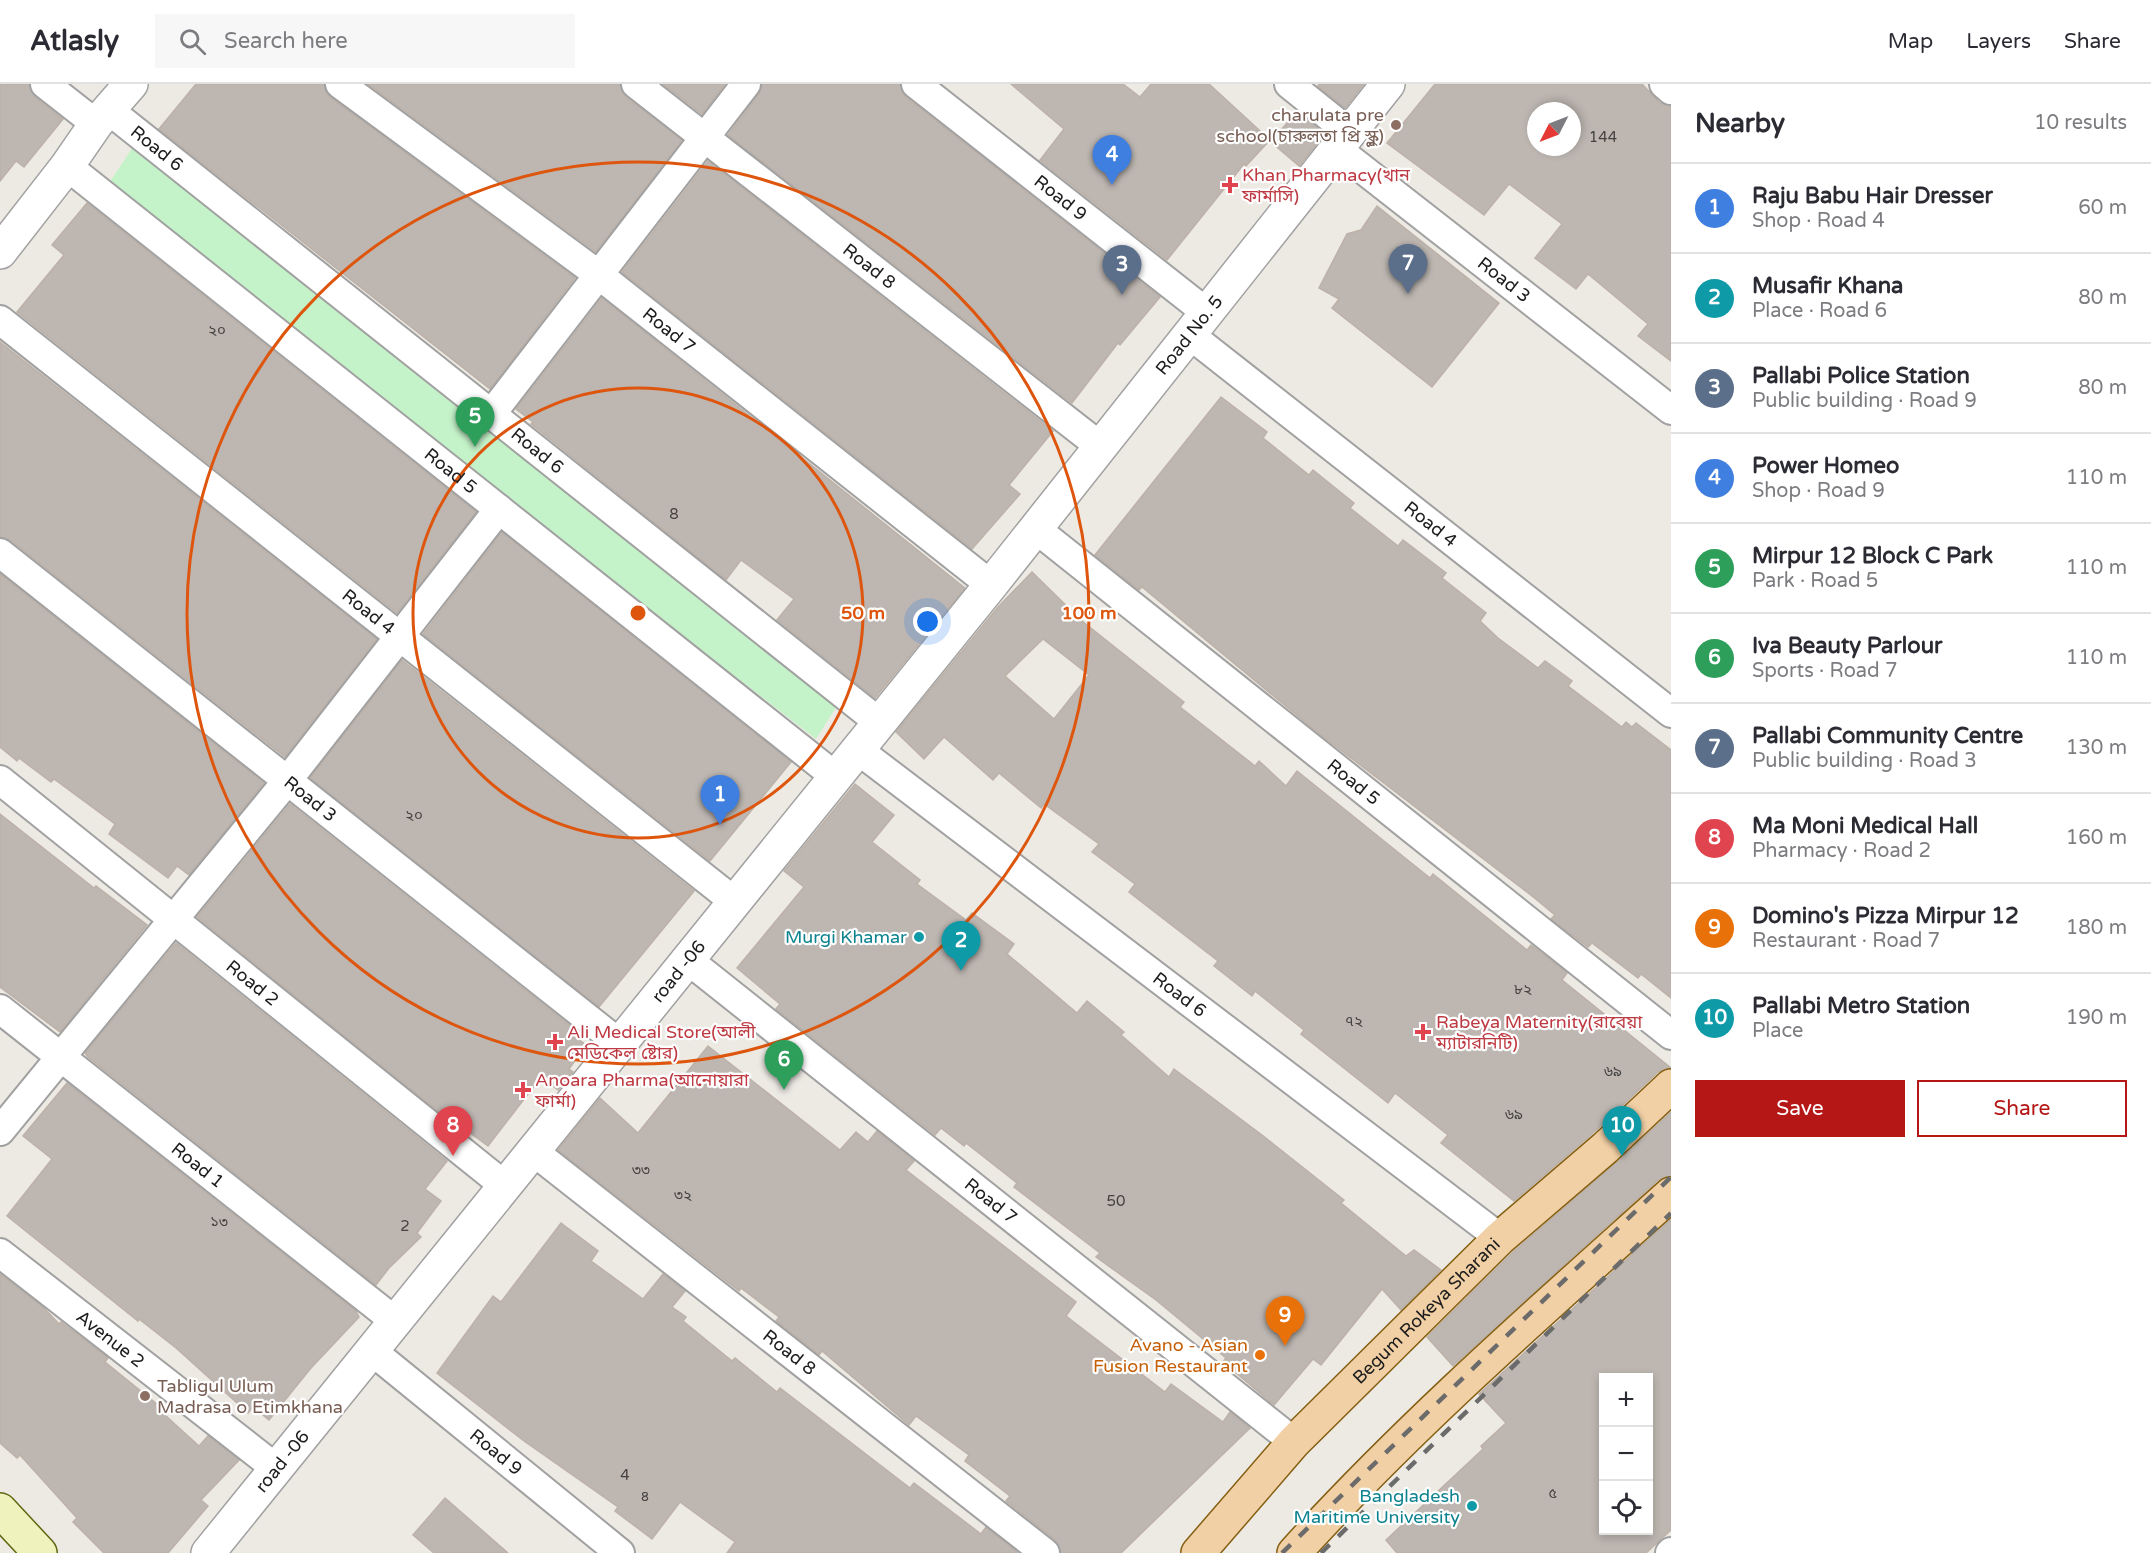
<!DOCTYPE html>
<html lang="en">
<head>
<meta charset="utf-8">
<style>
  :root { --surface:#fff; --page:#f7f7f7; --text:#2b2b33; --muted:#7c7c81; --line:#e1e1e2; --accent:#b41716 }
  body { margin:0; font-family:"Varela Round","Noto Sans Bengali",sans-serif; background:var(--page); color:var(--text) }
  .controls { position:absolute; right:18px; bottom:18px; display:grid; overflow:hidden; border-radius:0px; box-shadow:0 3px 9px #0003 }
  .controls button { width:54px; height:54px; display:grid; place-items:center; padding:0; border:0; border-bottom:2px solid var(--line); background:var(--surface); color:var(--text); font:30px sans-serif }
  .compass { position:absolute; left:1527px; top:18px; width:54px; height:54px; border-radius:50%; background:var(--surface); box-shadow:0 3px 9px #0003; rotate:228deg }
  .you { position:absolute; left:928px; top:538px; width:21px; height:21px; margin:-15px; border:4px solid #fff; border-radius:50%; background:#1a73e8; box-shadow:0 0 0 9px #1a73e833 }
  .badge { display:grid; place-items:center; width:39px; height:39px; border-radius:50%; background:var(--accent); color:#fff; font-size:20px; font-weight:700 }
  .pin { position:absolute; translate:-50% -50px; filter:drop-shadow(0 2px 3px #0008) }
  .pin::after { content:''; position:absolute; top:32px; width:21px; height:18px; background:inherit; clip-path:polygon(0 0,100% 0,50% 100%) }
  .list { margin:0; padding:0; list-style:none }
  h2 { display:flex; justify-content:space-between; align-items:center; height:78px; margin:0; padding:0 24px; font-size:26px }
  h2 small { font-size:20px; font-weight:400; color:var(--muted) }
  .list li { display:grid; grid-template-columns:39px 1fr auto; gap:18px; align-items:center; box-sizing:border-box; height:90px; padding:0 24px; border-top:2px solid var(--line) }
  .list b { display:block; font-size:22px; white-space:nowrap }
  .list p { margin:0; font-size:20px; white-space:nowrap; color:var(--muted) }
  .list em { font-size:20px; font-style:normal; color:var(--muted) }
  .actions { display:flex; gap:12px; padding:18px 24px }
  .actions a { flex:1; padding:14px 0; border:2px solid var(--accent); border-radius:0px; text-align:center; font-size:21px; color:var(--accent) }
  .actions .main { background:var(--accent); color:#fff }
  .icon { flex:none; width:33px; height:33px; fill:none; stroke:currentColor; stroke-width:2; stroke-linecap:round; stroke-linejoin:round }
  .map { position:relative; flex:none; width:1671px; height:1469px; overflow:hidden }
  header { display:flex; align-items:center; gap:36px; box-sizing:border-box; height:84px; padding:0 30px; background:var(--surface); border-bottom:2px solid var(--line) }
  header strong { font-size:28px }
  nav { display:flex; gap:33px; margin-inline-start:auto; font-size:21px }
  .search { width:420px; height:54px; background:var(--page); display:flex; align-items:center; gap:15px; box-sizing:border-box; padding:0 21px; border-radius:0px; color:var(--muted); font-size:22px }
  main { display:flex }
  aside { flex:1; background:var(--surface) }
  .map>svg:first-child { display:block }
</style>
</head>
<body>
<header>
<strong>Atlasly</strong>
<div class="search"><svg class="icon" aria-label="search" viewBox="0 0 24 24"><circle cx="10" cy="10" r="6"/><path d="M15 15l6 6"/></svg>Search here</div>
<nav><a>Map</a><a>Layers</a><a>Share</a></nav>
</header>
<main>
<div class="map">
<svg width="1671" height="1469" viewBox="0 0 1671 1469">
  <rect width="100%" height="100%" fill="#edeae4"/>
  <!-- park -->
  <path fill="#c5f3c9" d="M 133,63 L 837,622 L 816,655 L 105,105 Z"/>
  <!-- building -->
  <g fill="#bdb6b1" stroke="#bdb1a8" stroke-width="1.5" fill-rule="evenodd">
    <path d="M 0,0 L 29,0 L 35,13 L 63,35 L 24,83 L 16,77 L 0,97 Z"/>
    <path d="M 196,0 L 324,0 L 330,13 L 575,194 L 490,305 L 159,45 Z"/>
    <path d="M 368,0 L 620,0 L 626,13 L 682,56 L 596,168 Z"/>
    <path d="M 663,0 L 725,0 L 702,30 Z"/>
    <path d="M 762,0 L 900,0 L 906,13 L 1160,213 L 1120,261 L 1118,259 L 1072,319 L 728,51 L 759,10 Z"/>
    <path d="M 1011,0 L 1123,0 L 1140,13 L 1151,0 L 1209,0 L 1270,56 L 1246,82 L 1244,80 L 1167,176 L 1040,76 L 1064,45 Z"/>
    <path d="M 1319,0 L 1364,0 L 1345,24 L 1318,2 Z"/>
    <path d="M 1435,0 L 1642,0 L 1660,19 L 1671,22 L 1671,277 L 1638,252 L 1648,240 L 1588,190 L 1576,205 L 1535,174 L 1562,140 L 1509,100 L 1484,131 L 1387,59 ZM 1536,27 L 1572,27 L 1572,63 L 1536,63 Z"/>
    <path d="M 1297,27 L 1325,50 L 1299,82 L 1271,58 Z"/>
    <path d="M 708,77 L 1053,347 L 1009,401 L 1020,410 L 972,465 L 622,188 Z"/>
    <path d="M 87,119 L 476,428 L 397,529 L 17,228 L 64,171 L 52,161 Z"/>
    <path d="M 1377,122 L 1499,219 L 1432,303 L 1332,224 L 1339,215 L 1319,204 L 1347,150 L 1361,146 Z"/>
    <path d="M 602,214 L 965,504 L 875,614 L 777,536 L 794,515 L 741,476 L 726,496 L 531,340 L 533,338 L 516,325 Z"/>
    <path d="M 0,258 L 377,555 L 285,673 L 10,456 L 0,453 Z"/>
    <path d="M 1221,313 L 1267,348 L 1263,354 L 1309,391 L 1313,386 L 1354,419 L 1350,424 L 1398,462 L 1403,456 L 1446,489 L 1442,494 L 1486,529 L 1480,537 L 1498,554 L 1538,584 L 1545,577 L 1572,597 L 1568,602 L 1622,643 L 1626,638 L 1632,643 L 1636,639 L 1671,666 L 1671,914 L 1641,890 L 1638,894 L 1592,859 L 1588,863 L 1551,835 L 1555,831 L 1532,812 L 1317,648 L 1142,503 L 1139,506 L 1095,471 Z"/>
    <path d="M 502,448 L 791,678 L 710,777 L 423,550 Z"/>
    <path d="M 1032,488 L 1082,537 L 1184,618 L 1180,623 L 1255,682 L 1259,677 L 1286,702 L 1297,687 L 1430,794 L 1433,790 L 1527,866 L 1531,861 L 1567,889 L 1562,896 L 1671,984 L 1658,988 L 1592,1050 L 1514,1117 L 1441,1059 L 1448,1051 L 1395,1009 L 1388,1019 L 1301,950 L 1304,946 L 1255,907 L 1252,912 L 1214,882 L 1218,877 L 1129,808 L 1135,800 L 1092,768 L 1099,760 L 1044,720 L 1041,724 L 999,689 L 993,696 L 944,653 L 924,675 L 896,648 L 998,523 ZM 1043,555 L 1089,591 L 1054,635 L 1005,592 Z"/>
    <path d="M 0,490 L 264,699 L 189,791 L 177,782 L 168,794 L 109,750 L 115,740 L 54,695 L 51,698 L 19,674 L 17,677 L 0,663 Z"/>
    <path d="M 402,576 L 694,807 L 599,923 L 310,694 Z"/>
    <path d="M 855,700 L 894,731 L 872,758 L 920,796 L 917,800 L 966,836 L 972,829 L 1014,860 L 1007,870 L 1077,929 L 1087,917 L 1124,948 L 1121,951 L 1169,993 L 1174,985 L 1262,1051 L 1344,1116 L 1341,1119 L 1406,1172 L 1414,1166 L 1441,1186 L 1401,1226 L 1382,1205 L 1321,1281 L 1313,1275 L 1274,1321 L 1223,1278 L 1226,1274 L 1156,1216 L 1096,1173 L 1100,1169 L 1014,1103 L 1017,1099 L 966,1059 L 964,1062 L 941,1044 L 935,1051 L 776,925 L 780,920 L 737,884 L 804,803 L 784,787 Z"/>
    <path d="M 290,720 L 578,948 L 574,952 L 586,961 L 569,985 L 573,988 L 558,1006 L 541,993 L 488,1062 L 469,1048 L 467,1051 L 197,833 Z"/>
    <path d="M 0,730 L 94,804 L 96,802 L 147,841 L 60,948 L 0,903 Z"/>
    <path d="M 176,859 L 447,1077 L 425,1105 L 441,1117 L 417,1149 L 421,1153 L 389,1184 L 376,1201 L 88,973 L 85,969 Z"/>
    <path d="M 708,962 L 840,1066 L 856,1048 L 868,1058 L 877,1047 L 914,1077 L 906,1086 L 1076,1218 L 1066,1232 L 1165,1308 L 1171,1300 L 1223,1338 L 1230,1328 L 1250,1344 L 1121,1469 L 1061,1469 L 1055,1456 L 1006,1417 L 1010,1412 L 965,1377 L 969,1371 L 916,1332 L 909,1341 L 822,1267 L 819,1271 L 776,1237 L 779,1233 L 741,1204 L 739,1207 L 558,1066 L 600,1014 L 638,1049 Z"/>
    <path d="M 67,999 L 356,1227 L 359,1233 L 311,1284 L 269,1336 L 253,1323 L 248,1329 L 176,1264 L 139,1235 L 138,1237 L 7,1132 L 52,1075 L 23,1052 Z"/>
    <path d="M 1671,1028 L 1671,1092 L 1658,1096 L 1453,1282 L 1427,1253 L 1513,1168 L 1617,1078 Z"/>
    <path d="M 1671,1135 L 1671,1446 L 1646,1469 L 1397,1469 L 1386,1456 L 1483,1365 L 1481,1362 L 1506,1339 L 1479,1310 ZM 1604,1293 L 1648,1293 L 1648,1446 L 1604,1446 Z"/>
    <path d="M 561,1139 L 598,1167 L 591,1177 L 643,1215 L 663,1190 L 685,1207 L 672,1223 L 686,1233 L 683,1237 L 732,1277 L 735,1274 L 777,1308 L 780,1304 L 910,1404 L 914,1399 L 981,1450 L 986,1443 L 1018,1469 L 727,1469 L 735,1458 L 680,1418 L 652,1455 L 615,1427 L 618,1423 L 524,1357 L 437,1289 L 493,1212 L 501,1218 Z"/>
    <path d="M 0,1190 L 43,1223 L 59,1240 L 61,1238 L 108,1274 L 105,1278 L 157,1320 L 155,1322 L 199,1362 L 208,1352 L 239,1376 L 201,1416 L 208,1422 L 168,1469 L 104,1469 L 73,1438 L 77,1434 L 20,1371 L 17,1374 L 0,1359 Z"/>
    <path d="M 445,1414 L 508,1469 L 434,1469 L 413,1451 Z"/>
  </g>
  <g fill="none" stroke-linecap="round" stroke-linejoin="round">
    <defs>
      <g id="minor">
        <path d="M 45,0 L 96,40"/>
        <path id="s1" d="M 340,0 L 599,191 L 991,501"/>
        <path id="s2" d="M 636,0 L 1101,363"/>
        <path id="s3" d="M 916,0 L 1207,229"/>
        <path d="M 1289,0 L 1350,49"/>
        <path d="M 1664,0 L 1671,6"/>
        <path id="s4" d="M 110,27 L 880,639"/>
        <path id="s5" d="M 1337,65 L 1671,326"/>
        <path id="s6" d="M 67,82 L 836,693"/>
        <path id="s7" d="M 0,236 L 735,818"/>
        <path id="s8" d="M 1190,251 L 1671,629"/>
        <path d="M 492,329 L 746,0"/>
        <path id="s9" d="M 1036,445 L 1671,951"/>
        <path id="s10" d="M 0,469 L 620,960"/>
        <path id="s11" d="M 858,666 L 1500,1154"/>
        <path id="s12" d="M 0,696 L 505,1102"/>
        <path id="s13" d="M 688,876 L 1294,1358"/>
        <path id="s14" d="M 0,925 L 395,1237"/>
        <path d="M 0,1047 L 287,697 L 499,425"/>
        <path id="s15" d="M 533,1067 L 1045,1469"/>
        <path id="s16" d="M 0,1169 L 277,1385"/>
        <path id="s17" d="M 372,1267 L 620,1469"/>
        <path d="M 1670,1469 L 1671,1468"/>
      </g>
      <g id="tertiary">
        <path d="M 0,168 L 67,82 L 96,40 L 131,0"/>
        <path id="s18" d="M 208,1469 L 991,501 L 1388,0"/>
      </g>
      <path id="secondary" d="M 0,1426 L 40,1469"/>
      <g id="primary">
        <path id="s19" d="M 1198,1469 L 1294,1358 L 1500,1154 L 1605,1064 L 1671,1002"/>
        <path d="M 1294,1469 C 1411,1340 1542,1226 1671,1110"/>
      </g>
    </defs>
    <!-- minor casing -->
    <use href="#minor" stroke="#a1a1a1" stroke-width="32"/>
    <!-- tertiary casing -->
    <use href="#tertiary" stroke="#a1a1a1" stroke-width="36"/>
    <!-- secondary casing -->
    <use href="#secondary" stroke="#5e6711" stroke-width="36"/>
    <!-- primary casing -->
    <use href="#primary" stroke="#855f11" stroke-width="36"/>
    <!-- minor -->
    <use href="#minor" stroke="#fff" stroke-width="28"/>
    <!-- tertiary -->
    <use href="#tertiary" stroke="#fff" stroke-width="33"/>
    <!-- secondary -->
    <use href="#secondary" stroke="#eff2bd" stroke-width="33"/>
    <!-- primary -->
    <use href="#primary" stroke="#f1d0a5" stroke-width="33"/>
    <!-- rail -->
    <g stroke="#6b6b6b" stroke-width="4.5" stroke-dasharray="12 12" stroke-linecap="butt">
      <path d="M 1282,1469 L 1671,1093"/>
      <path d="M 1321,1469 L 1671,1129"/>
    </g>
  </g>
  <!-- distance rings -->
  <g fill="none" stroke="#de560d" stroke-width="3">
    <circle cx="638" cy="529" r="225"/>
    <circle cx="638" cy="529" r="451"/>
  </g>
  <!-- markers -->
  <g fill="#8d6e63" stroke="#fff" stroke-width="2">
    <circle cx="1396" cy="41" r="6"/>
    <circle cx="145" cy="1312" r="6"/>
  </g>
  <g fill="#e0444e" stroke="#fff" stroke-width="2">
    <path d="M1227 92h6v6h6v6h-6v6h-6v-6h-6v-6h6z"/>
    <path d="M1420 939h6v6h6v6h-6v6h-6v-6h-6v-6h6z"/>
    <path d="M552 949h6v6h6v6h-6v6h-6v-6h-6v-6h6z"/>
    <path d="M520 997h6v6h6v6h-6v6h-6v-6h-6v-6h6z"/>
  </g>
  <g fill="#0f9aa8" stroke="#fff" stroke-width="2">
    <circle cx="919" cy="853" r="6"/>
    <circle cx="1472" cy="1422" r="6"/>
  </g>
  <circle fill="#e8710a" stroke="#fff" stroke-width="2" cx="1260" cy="1271" r="6"/>
  <g text-anchor="middle" dominant-baseline="central" stroke-width="4.5" stroke-linejoin="round" paint-order="stroke">
    <!-- number labels -->
    <g font-size="15" fill="#454342">
      <text x="1603" y="53">144</text>
      <text x="217" y="246">২০</text>
      <text x="674" y="430">8</text>
      <text x="414" y="731">২০</text>
      <text x="1523" y="905">৮২</text>
      <text x="1354" y="937">৭২</text>
      <text x="1613" y="987">৬৯</text>
      <text x="1514" y="1030">৬৯</text>
      <text x="641" y="1086">৩৩</text>
      <text x="683" y="1111">৩২</text>
      <text x="1116" y="1117">50</text>
      <text x="219" y="1138">১৩</text>
      <text x="405" y="1142">2</text>
      <text x="625" y="1391">4</text>
      <text x="1553" y="1409">৫</text>
      <text x="645" y="1412">৪</text>
    </g>
    <!-- education labels -->
    <g font-size="18" fill="#785e54" stroke="#fff" text-anchor="end">
      <text x="1384" y="31">charulata pre<tspan x="1384" dy="21">school(চারুলতা প্রি স্কুল)</tspan></text>
      <text x="157" y="1302" text-anchor="start">Tabligul Ulum<tspan x="157" dy="21">Madrasa o Etimkhana</tspan></text>
    </g>
    <!-- street labels -->
    <g font-size="18" fill="#1d1d1d" stroke="#fff">
      <text stroke="none"><textPath href="#s4" startOffset="60">Road 6</textPath></text>
      <text stroke="none"><textPath href="#s3" startOffset="184">Road 9</textPath></text>
      <text stroke="none"><textPath href="#s2" startOffset="296">Road 8</textPath></text>
      <text stroke="none"><textPath href="#s5" startOffset="212">Road 3</textPath></text>
      <text stroke="none"><textPath href="#s1" startOffset="411">Road 7</textPath></text>
      <text stroke="none"><textPath href="#s18" startOffset="1564">Road No. 5</textPath></text>
      <text stroke="none"><textPath href="#s4" startOffset="546">Road 6</textPath></text>
      <text stroke="none"><textPath href="#s6" startOffset="490">Road 5</textPath></text>
      <text stroke="none"><textPath href="#s8" startOffset="306">Road 4</textPath></text>
      <text stroke="none"><textPath href="#s7" startOffset="470">Road 4</textPath></text>
      <text stroke="none"><textPath href="#s9" startOffset="406">Road 5</textPath></text>
      <text stroke="none"><textPath href="#s10" startOffset="396">Road 3</textPath></text>
      <text stroke="none"><textPath href="#s18" startOffset="748">road -06</textPath></text>
      <text stroke="none"><textPath href="#s12" startOffset="324">Road 2</textPath></text>
      <text stroke="none"><textPath href="#s11" startOffset="404">Road 6</textPath></text>
      <text stroke="none"><textPath href="#s14" startOffset="252">Road 1</textPath></text>
      <text stroke="none"><textPath href="#s13" startOffset="387">Road 7</textPath></text>
      <text stroke="none"><textPath href="#s19" startOffset="333">Begum Rokeya Sharani</textPath></text>
      <text stroke="none"><textPath href="#s16" startOffset="140">Avenue 2</textPath></text>
      <text stroke="none"><textPath href="#s15" startOffset="326">Road 8</textPath></text>
      <text stroke="none"><textPath href="#s17" startOffset="160">Road 9</textPath></text>
      <text stroke="none"><textPath href="#s18" startOffset="118">road -06</textPath></text>
    </g>
    <!-- health labels -->
    <g font-size="18" fill="#be3a42" stroke="#fff" text-anchor="start">
      <text x="1242" y="91">Khan Pharmacy(খান<tspan x="1242" dy="21">ফার্মাসি)</tspan></text>
      <text x="1436" y="938">Rabeya Maternity(রাবেয়া<tspan x="1436" dy="21">ম্যাটারনিটি)</tspan></text>
      <text x="567" y="948">Ali Medical Store(আলী<tspan x="567" dy="21">মেডিকেল ষ্টোর)</tspan></text>
      <text x="535" y="996">Anoara Pharma(আনোয়ারা<tspan x="535" dy="21">ফার্মা)</tspan></text>
    </g>
    <!-- culture labels -->
    <g font-size="18" fill="#0d838f" stroke="#fff" text-anchor="end">
      <text x="907" y="853">Murgi Khamar</text>
      <text x="1460" y="1412">Bangladesh<tspan x="1460" dy="21">Maritime University</tspan></text>
    </g>
    <!-- food labels -->
    <g font-size="18" fill="#c56008" stroke="#fff" text-anchor="end">
      <text x="1248" y="1261">Avano - Asian<tspan x="1248" dy="21">Fusion Restaurant</tspan></text>
    </g>
  </g>
  <circle cx="638" cy="529" r="9" fill="#de560d" stroke="#fff" stroke-width="3"/>
  <g font-size="18" text-anchor="middle" font-weight="bold" fill="#de560d" stroke="#fff" stroke-width="4.5" stroke-linejoin="round" paint-order="stroke">
    <text x="863" y="535">50 m</text>
    <text x="1089" y="535">100 m</text>
  </g>
</svg>
<div class="controls">
<button>+</button>
<button>−</button>
<button><svg class="icon" aria-label="locate" viewBox="0 0 24 24"><circle cx="12" cy="12" r="6"/><path d="M12 2v4M12 18v4M2 12h4M18 12h4"/></svg></button>
</div>
<svg class="compass" viewBox="-18 -18 36 36"><path d="M0-13l5 13h-10z" fill="#e53935"/><path d="M0 13l5-13h-10z" fill="#7c7c81"/></svg>
<div class="you"></div>
<div class="pin badge" style="left:720px;top:741px;background:#3f7fe0">1</div>
<div class="pin badge" style="left:961px;top:887px;background:#0f9aa8">2</div>
<div class="pin badge" style="left:1122px;top:211px;background:#5c6f8a">3</div>
<div class="pin badge" style="left:1112px;top:101px;background:#3f7fe0">4</div>
<div class="pin badge" style="left:475px;top:363px;background:#2e9e5b">5</div>
<div class="pin badge" style="left:784px;top:1006px;background:#2e9e5b">6</div>
<div class="pin badge" style="left:1408px;top:210px;background:#5c6f8a">7</div>
<div class="pin badge" style="left:453px;top:1072px;background:#e0444e">8</div>
<div class="pin badge" style="left:1285px;top:1262px;background:#e8710a">9</div>
<div class="pin badge" style="left:1622px;top:1072px;background:#0f9aa8">10</div>
</div>
<aside>
<h2>Nearby<small>10 results</small></h2>
<ul class="list">
<li><span class="badge" style="background:#3f7fe0">1</span><div><b>Raju Babu Hair Dresser</b><p>Shop · Road 4</p></div><em>60 m</em></li>
<li><span class="badge" style="background:#0f9aa8">2</span><div><b>Musafir Khana</b><p>Place · Road 6</p></div><em>80 m</em></li>
<li><span class="badge" style="background:#5c6f8a">3</span><div><b>Pallabi Police Station</b><p>Public building · Road 9</p></div><em>80 m</em></li>
<li><span class="badge" style="background:#3f7fe0">4</span><div><b>Power Homeo</b><p>Shop · Road 9</p></div><em>110 m</em></li>
<li><span class="badge" style="background:#2e9e5b">5</span><div><b>Mirpur 12 Block C Park</b><p>Park · Road 5</p></div><em>110 m</em></li>
<li><span class="badge" style="background:#2e9e5b">6</span><div><b>Iva Beauty Parlour</b><p>Sports · Road 7</p></div><em>110 m</em></li>
<li><span class="badge" style="background:#5c6f8a">7</span><div><b>Pallabi Community Centre</b><p>Public building · Road 3</p></div><em>130 m</em></li>
<li><span class="badge" style="background:#e0444e">8</span><div><b>Ma Moni Medical Hall</b><p>Pharmacy · Road 2</p></div><em>160 m</em></li>
<li><span class="badge" style="background:#e8710a">9</span><div><b>Domino's Pizza Mirpur 12</b><p>Restaurant · Road 7</p></div><em>180 m</em></li>
<li><span class="badge" style="background:#0f9aa8">10</span><div><b>Pallabi Metro Station</b><p>Place</p></div><em>190 m</em></li>
</ul>
<div class="actions"><a class="main">Save</a><a>Share</a></div>
</aside>
</main>
</body>
</html>
